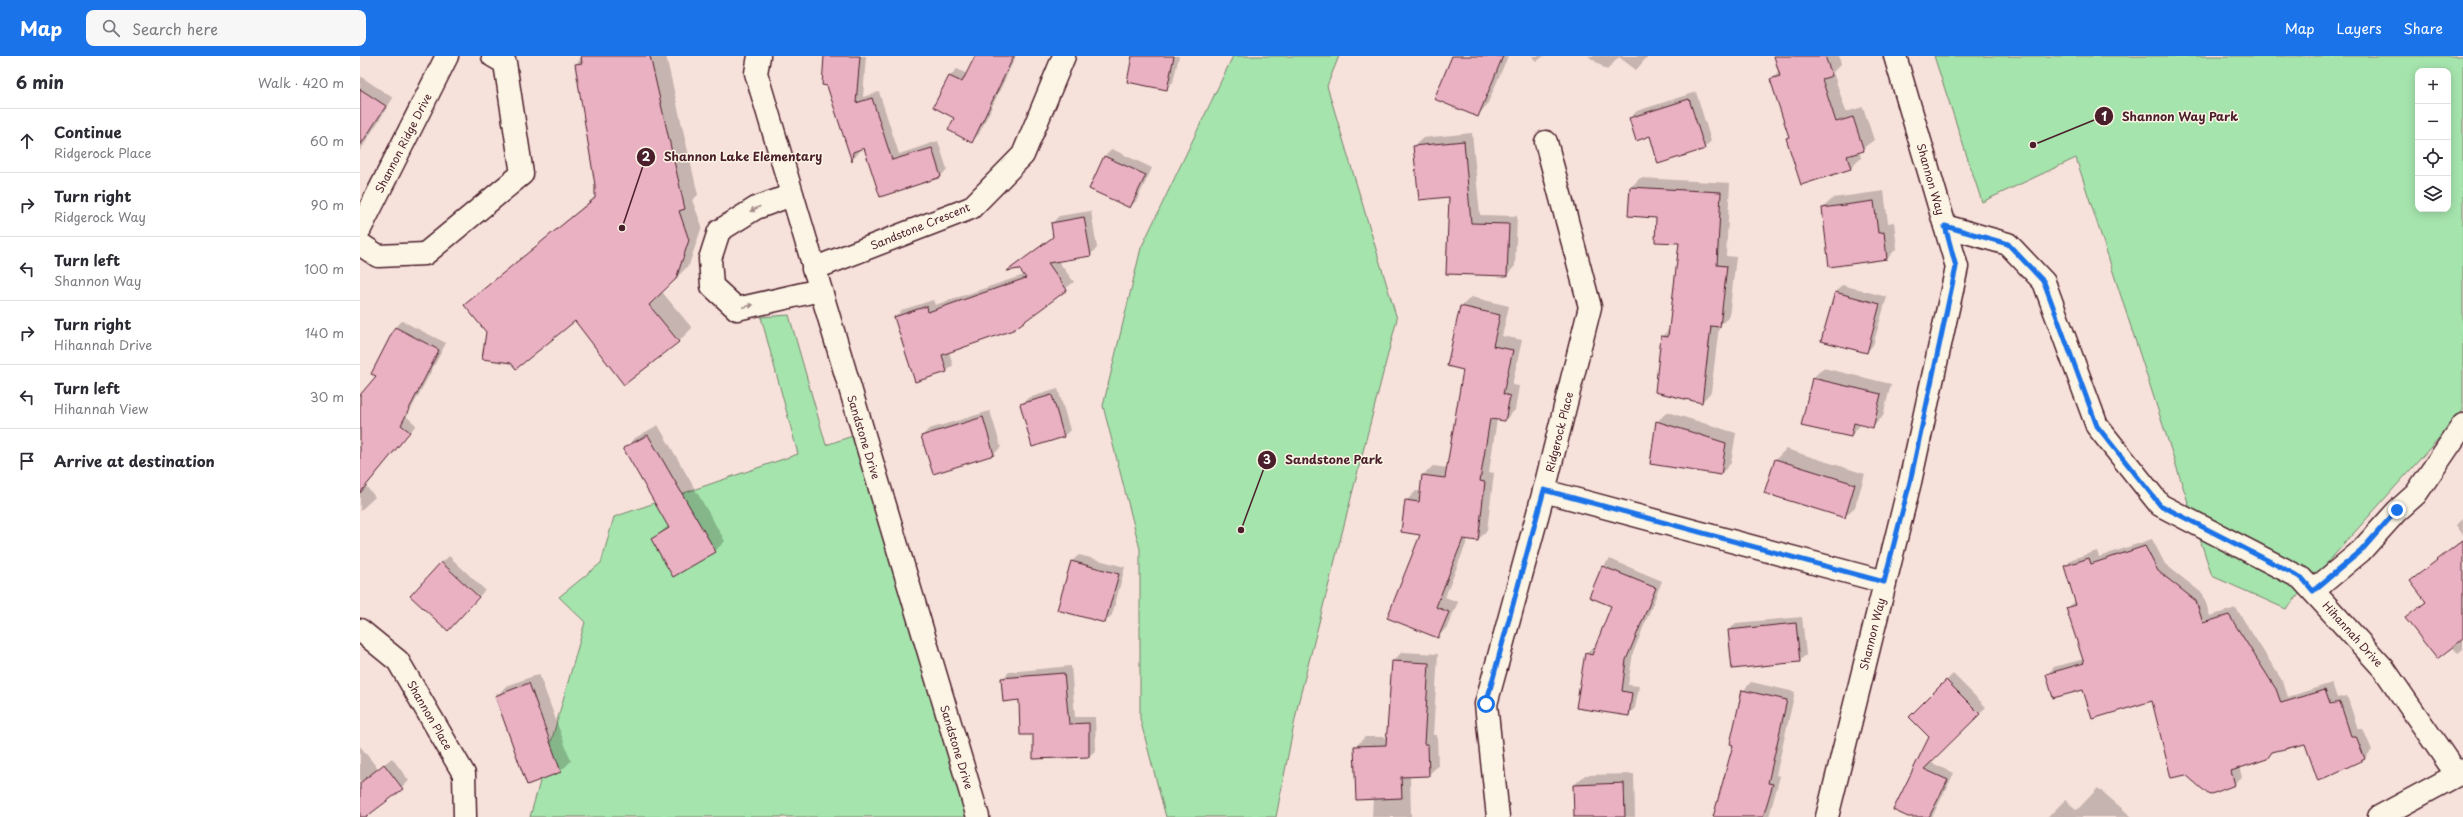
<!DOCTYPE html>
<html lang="en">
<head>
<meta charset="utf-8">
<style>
  :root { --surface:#fff; --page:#f7f7f7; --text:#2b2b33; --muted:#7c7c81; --line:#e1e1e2; --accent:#1a73e8 }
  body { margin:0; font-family:"Playpen Sans",sans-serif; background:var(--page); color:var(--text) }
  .controls { position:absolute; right:12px; top:12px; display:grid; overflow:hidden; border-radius:8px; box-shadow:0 2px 10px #0003 }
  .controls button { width:36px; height:36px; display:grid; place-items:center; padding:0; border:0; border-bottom:1px solid var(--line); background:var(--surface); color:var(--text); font:20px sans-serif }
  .stop { position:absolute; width:12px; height:12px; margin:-9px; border:3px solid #1a73e8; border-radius:50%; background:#fff }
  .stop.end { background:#1a73e8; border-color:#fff; box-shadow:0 1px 4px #0008 }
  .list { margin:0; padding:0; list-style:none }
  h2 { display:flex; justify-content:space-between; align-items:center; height:52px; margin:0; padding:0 16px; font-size:17px }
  h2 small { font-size:13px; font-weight:400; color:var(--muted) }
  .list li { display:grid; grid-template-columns:26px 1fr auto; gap:12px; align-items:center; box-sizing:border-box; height:64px; padding:0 16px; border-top:1px solid var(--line) }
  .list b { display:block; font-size:15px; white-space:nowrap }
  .list p { margin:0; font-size:13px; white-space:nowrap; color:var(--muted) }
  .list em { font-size:13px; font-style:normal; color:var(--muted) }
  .icon { flex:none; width:22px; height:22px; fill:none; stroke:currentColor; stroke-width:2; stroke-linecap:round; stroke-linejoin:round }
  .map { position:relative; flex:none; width:2103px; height:761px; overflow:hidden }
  header { display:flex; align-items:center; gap:24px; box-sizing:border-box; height:56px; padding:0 20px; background:var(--accent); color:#fff }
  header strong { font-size:19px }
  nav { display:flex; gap:22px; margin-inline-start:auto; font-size:14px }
  .search { width:280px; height:36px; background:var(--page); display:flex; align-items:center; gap:10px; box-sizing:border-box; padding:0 14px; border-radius:8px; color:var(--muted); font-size:15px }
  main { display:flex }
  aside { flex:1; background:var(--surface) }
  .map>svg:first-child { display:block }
</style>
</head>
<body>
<header>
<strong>Map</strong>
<div class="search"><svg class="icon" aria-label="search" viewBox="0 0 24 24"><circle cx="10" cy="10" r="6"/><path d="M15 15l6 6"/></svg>Search here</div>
<nav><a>Map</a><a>Layers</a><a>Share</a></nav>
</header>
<main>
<aside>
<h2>6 min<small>Walk · 420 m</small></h2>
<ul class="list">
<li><svg class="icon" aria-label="ahead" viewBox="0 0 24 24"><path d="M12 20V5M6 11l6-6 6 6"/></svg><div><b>Continue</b><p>Ridgerock Place</p></div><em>60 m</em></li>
<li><svg class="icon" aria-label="right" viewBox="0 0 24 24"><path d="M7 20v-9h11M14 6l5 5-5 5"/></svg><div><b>Turn right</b><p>Ridgerock Way</p></div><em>90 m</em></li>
<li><svg class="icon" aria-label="left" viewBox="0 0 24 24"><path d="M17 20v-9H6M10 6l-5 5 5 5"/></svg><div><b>Turn left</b><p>Shannon Way</p></div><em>100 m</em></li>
<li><svg class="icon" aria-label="right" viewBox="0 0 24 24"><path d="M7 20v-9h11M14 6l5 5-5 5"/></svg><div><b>Turn right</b><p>Hihannah Drive</p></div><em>140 m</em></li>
<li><svg class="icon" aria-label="left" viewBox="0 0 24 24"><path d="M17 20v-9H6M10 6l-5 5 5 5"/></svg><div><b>Turn left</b><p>Hihannah View</p></div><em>30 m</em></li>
<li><svg class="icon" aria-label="arrive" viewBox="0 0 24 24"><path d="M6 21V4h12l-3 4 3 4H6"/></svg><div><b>Arrive at destination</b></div></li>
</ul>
</aside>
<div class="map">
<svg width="2103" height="761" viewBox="0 0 2103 761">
  <rect width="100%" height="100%" fill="#f7e1db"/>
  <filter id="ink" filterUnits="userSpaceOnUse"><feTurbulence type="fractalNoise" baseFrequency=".025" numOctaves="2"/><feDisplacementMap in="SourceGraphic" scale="8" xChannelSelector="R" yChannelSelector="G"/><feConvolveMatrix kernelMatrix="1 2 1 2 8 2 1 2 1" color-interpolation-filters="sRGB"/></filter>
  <g filter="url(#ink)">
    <!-- green -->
    <g fill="#a5e4ad" stroke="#78826c" fill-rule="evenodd">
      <path d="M 873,0 L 979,0 L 967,30 L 1037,263 L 938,648 L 916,761 L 806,761 L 780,663 L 780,493 L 743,350 L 781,192 Z"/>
      <path d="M 1574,0 L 2103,0 L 2103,355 L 1926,553 L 1852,520 L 1716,102 L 1622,146 ZM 2058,15 L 2088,15 L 2088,153 L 2058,153 Z"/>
      <path d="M 429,259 L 466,389 L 504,376 L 615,761 L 170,761 L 225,566 L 199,541 L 241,507 L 254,461 L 438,398 L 401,261 Z"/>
    </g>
    <!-- shadow -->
    <g fill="#0003">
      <path d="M 222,0 L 306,0 L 338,139 L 332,144 L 342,170 L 329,209 L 302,236 L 332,272 L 319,285 L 264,327 L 215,263 L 127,276 L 106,249 L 236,140 L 236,129 L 217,8 Z"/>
      <path d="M 465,0 L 506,0 L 503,41 L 519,36 L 539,98 L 578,85 L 587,113 L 581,120 L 521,140 L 505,91 L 499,93 L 498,98 L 492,104 L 468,29 Z"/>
      <path d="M 616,0 L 656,0 L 619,78 L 612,85 L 595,62 L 574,51 L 590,20 L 597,13 L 607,18 Z"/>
      <path d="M 773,0 L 819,0 L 813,26 L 806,33 Z"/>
      <path d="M 1093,0 L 1148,0 L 1127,49 L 1117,60 Z"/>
      <path d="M 1172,0 L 1184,0 L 1176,6 Z"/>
      <path d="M 1228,0 L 1288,0 L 1276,14 L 1259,1 L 1247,14 Z"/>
      <path d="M 1415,0 L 1481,0 L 1479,1 L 1481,8 L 1473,16 L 1486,56 L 1503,51 L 1514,84 L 1499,95 L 1501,102 L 1491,112 L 1442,128 L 1427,83 L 1430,80 L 1412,23 L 1420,15 Z"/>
      <path d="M 0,20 L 33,42 L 0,95 Z"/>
      <path d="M 1336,36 L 1351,85 L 1344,92 L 1290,79 L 1270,62 L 1277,55 Z"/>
      <path d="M 1112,77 L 1120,159 L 1157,160 L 1155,210 L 1147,219 L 1054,90 L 1063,82 Z"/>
      <path d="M 752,93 L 792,112 L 777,144 L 770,151 L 730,132 L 745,100 Z"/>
      <path d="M 1280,122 L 1370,127 L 1366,200 L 1376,201 L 1369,261 L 1359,270 L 1351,336 L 1342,346 L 1302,281 L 1310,272 L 1320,186 L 1271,131 Z"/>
      <path d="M 1524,135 L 1528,167 L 1534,166 L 1537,192 L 1527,203 L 1463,152 L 1473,142 Z"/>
      <path d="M 731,155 L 737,192 L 730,199 L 698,205 L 714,226 L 652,273 L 589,296 L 593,309 L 586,316 L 535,261 L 542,254 L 573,244 L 575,249 L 664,219 L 659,212 L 650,213 L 694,180 L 692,167 L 699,160 Z"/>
      <path d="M 1482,229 L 1527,241 L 1513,289 L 1507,296 L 1476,236 Z"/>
      <path d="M 1111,241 L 1149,250 L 1142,280 L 1162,284 L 1152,329 L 1159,330 L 1155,354 L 1145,364 L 1137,363 L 1129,416 L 1134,417 L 1127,474 L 1118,484 L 1108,483 L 1085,541 L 1098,546 L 1087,571 L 1078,581 L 1062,478 L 1046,445 L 1056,435 L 1062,436 L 1063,419 L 1073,410 L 1088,412 L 1104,313 L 1101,251 Z"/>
      <path d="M 42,265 L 86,287 L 47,361 L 56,369 L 6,430 L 15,441 L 0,455 L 0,341 L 17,320 L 35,272 Z"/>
      <path d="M 1463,312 L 1531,328 L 1523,360 L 1513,370 L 1501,368 L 1491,380 L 1453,322 Z"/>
      <path d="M 698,333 L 710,374 L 703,381 L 661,349 L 668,342 Z"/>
      <path d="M 630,355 L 641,391 L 634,398 L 574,417 L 562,380 L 569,373 Z"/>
      <path d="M 1307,356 L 1376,377 L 1371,407 L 1361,418 L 1297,366 Z"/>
      <path d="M 298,369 L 365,485 L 355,495 L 292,484 L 309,469 L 265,393 L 275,382 Z"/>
      <path d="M 1426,393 L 1505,418 L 1495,451 L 1484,461 L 1405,436 L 1416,403 Z"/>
      <path d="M 2103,462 L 2103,479 L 2096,469 Z"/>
      <path d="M 1792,483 L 1805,508 L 1843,538 L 1850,560 L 1876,552 L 1923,626 L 1928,641 L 1972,627 L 1977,642 L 1987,640 L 1998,673 L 2003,673 L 2012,694 L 2005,702 L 1958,724 L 1945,687 L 1915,694 L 1907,702 L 1879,711 L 1882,721 L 1874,728 L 1827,718 L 1793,643 L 1724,632 L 1687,619 L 1694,611 L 1724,603 L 1707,552 L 1716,545 L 1705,511 L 1712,503 L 1737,495 L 1739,501 Z"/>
      <path d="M 2103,483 L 2103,594 L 2098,598 L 2092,590 L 2047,562 L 2066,545 L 2051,525 Z"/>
      <path d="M 719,499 L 765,511 L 752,559 L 745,566 L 712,505 Z"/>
      <path d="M 89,500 L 125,534 L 95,567 L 82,507 Z"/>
      <path d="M 1250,503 L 1302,525 L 1273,597 L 1268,629 L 1279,630 L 1275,652 L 1268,659 L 1226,598 L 1233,591 L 1236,591 L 1252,550 L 1230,541 L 1243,510 Z"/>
      <path d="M 1442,561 L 1446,599 L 1439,605 L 1369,574 L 1376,567 Z"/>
      <path d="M 1042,596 L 1078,598 L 1073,679 L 1077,679 L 1078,710 L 1068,719 L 1050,720 L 1051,761 L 1012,761 L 1013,742 L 995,691 L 1005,681 L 1028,681 L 1033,605 Z"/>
      <path d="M 711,610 L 715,661 L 735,661 L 736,694 L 729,700 L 674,678 L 660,643 L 642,623 L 649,616 Z"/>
      <path d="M 179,618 L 211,705 L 201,715 L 168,727 L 136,641 L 146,630 Z"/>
      <path d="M 1593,618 L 1626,651 L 1570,706 L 1594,717 L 1572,761 L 1550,761 L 1570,681 L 1550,661 Z"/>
      <path d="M 1391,626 L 1435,636 L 1416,719 L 1420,720 L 1409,761 L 1354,761 L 1375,688 L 1383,635 Z"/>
      <path d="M 0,690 L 18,713 L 32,702 L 49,725 L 4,761 L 0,761 Z"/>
      <path d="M 1274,718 L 1275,761 L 1215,761 L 1214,729 L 1225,719 Z"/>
      <path d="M 1738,732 L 1772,761 L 1688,761 L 1705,744 L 1717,754 Z"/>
    </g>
    <!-- building -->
    <g fill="#eab1c3" stroke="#4a1f2b">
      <path d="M 221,0 L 290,0 L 325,153 L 319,155 L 329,184 L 316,223 L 289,249 L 319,286 L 264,329 L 215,265 L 156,313 L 151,307 L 122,303 L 126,276 L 104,249 L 235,142 L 235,129 L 215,8 L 222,7 Z"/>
      <path d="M 464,0 L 500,0 L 496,47 L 512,42 L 532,104 L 572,92 L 581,121 L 520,141 L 504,92 L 493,96 L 492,106 L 467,30 L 462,29 Z"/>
      <path d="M 615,0 L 654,0 L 612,87 L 588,74 L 594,62 L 573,51 L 589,20 L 602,26 Z"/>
      <path d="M 772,0 L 814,0 L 807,34 L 767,26 Z"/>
      <path d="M 1092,0 L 1143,0 L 1118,61 L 1074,43 Z"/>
      <path d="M 1414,0 L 1465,0 L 1472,20 L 1462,23 L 1476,66 L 1493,61 L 1504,95 L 1487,100 L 1491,113 L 1441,129 L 1426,82 L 1429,81 L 1410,23 L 1420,20 Z"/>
      <path d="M 0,33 L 26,50 L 0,90 Z"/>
      <path d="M 1329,43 L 1345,93 L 1298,108 L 1290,80 L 1276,85 L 1269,62 Z"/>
      <path d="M 1104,85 L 1111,167 L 1149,168 L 1147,220 L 1086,218 L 1089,141 L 1059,144 L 1053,90 Z"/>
      <path d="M 744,100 L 786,119 L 770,152 L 729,133 Z"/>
      <path d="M 1270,131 L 1361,136 L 1357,209 L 1367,210 L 1360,271 L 1351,270 L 1342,347 L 1295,336 L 1301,280 L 1308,281 L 1319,187 L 1295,186 L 1296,162 L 1268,160 Z"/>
      <path d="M 1514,145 L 1518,177 L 1524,176 L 1527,203 L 1469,211 L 1462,152 Z"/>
      <path d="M 724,161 L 731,200 L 688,207 L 707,234 L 653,274 L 582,299 L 587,316 L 555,326 L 534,261 L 567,250 L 568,256 L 666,222 L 659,213 L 647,215 L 693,181 L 691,167 Z"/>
      <path d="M 1475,236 L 1520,248 L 1507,297 L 1461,285 Z"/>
      <path d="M 1100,250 L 1140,259 L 1133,290 L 1153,294 L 1143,338 L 1150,340 L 1145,365 L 1130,363 L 1120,425 L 1125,426 L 1118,485 L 1103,483 L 1076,551 L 1089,556 L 1078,582 L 1027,562 L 1060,479 L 1041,476 L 1045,444 L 1059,446 L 1062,419 L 1085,422 L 1103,314 L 1087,310 Z"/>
      <path d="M 35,271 L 79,294 L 41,369 L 50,376 L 0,437 L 0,339 L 16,320 L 11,318 Z"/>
      <path d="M 1452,322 L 1521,338 L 1513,372 L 1494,367 L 1491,381 L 1441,370 Z"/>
      <path d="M 692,339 L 704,381 L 672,391 L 660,348 Z"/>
      <path d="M 623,361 L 634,399 L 573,418 L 561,380 Z"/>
      <path d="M 1296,365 L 1366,387 L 1361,419 L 1290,408 Z"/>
      <path d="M 288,379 L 356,496 L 313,521 L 291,483 L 309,472 L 263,392 Z"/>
      <path d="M 1415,403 L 1495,428 L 1485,462 L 1404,437 Z"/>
      <path d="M 2103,484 L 2103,583 L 2077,603 L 2045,562 L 2066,546 L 2050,525 Z"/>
      <path d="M 1785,490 L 1798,515 L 1836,545 L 1843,567 L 1869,559 L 1916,633 L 1921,647 L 1965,634 L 1970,648 L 1980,646 L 1991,680 L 1996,680 L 2005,703 L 1958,725 L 1945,688 L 1912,696 L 1907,703 L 1871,715 L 1875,729 L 1849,739 L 1826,719 L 1811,722 L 1792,645 L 1732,663 L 1723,634 L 1693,642 L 1686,618 L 1724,607 L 1706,552 L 1716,549 L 1704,510 L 1729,502 L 1731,508 Z"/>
      <path d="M 711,505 L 759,518 L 745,567 L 697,554 Z"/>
      <path d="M 81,506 L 119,541 L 88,575 L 50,540 Z"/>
      <path d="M 1242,510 L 1296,532 L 1266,604 L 1262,635 L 1272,637 L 1269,660 L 1216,652 L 1225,597 L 1232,599 L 1251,550 L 1229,541 Z"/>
      <path d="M 1436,567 L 1440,606 L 1372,613 L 1368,574 Z"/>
      <path d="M 1032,605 L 1069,607 L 1064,688 L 1068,688 L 1069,720 L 1041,721 L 1042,742 L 996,744 L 994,690 L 1026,689 Z"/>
      <path d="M 704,617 L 709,668 L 729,667 L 729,701 L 673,703 L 673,679 L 660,679 L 659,644 L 643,646 L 641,622 Z"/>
      <path d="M 1586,624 L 1620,658 L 1564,713 L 1588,724 L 1569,761 L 1548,761 L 1533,754 L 1569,681 L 1549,661 Z"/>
      <path d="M 169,627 L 201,716 L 167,729 L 135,640 Z"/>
      <path d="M 1382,634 L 1427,644 L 1408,727 L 1413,728 L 1403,761 L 1353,761 L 1373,689 L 1370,688 Z"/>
      <path d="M 24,708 L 43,733 L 6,761 L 0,761 L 0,727 Z"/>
      <path d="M 1264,727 L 1265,761 L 1214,761 L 1213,729 Z"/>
    </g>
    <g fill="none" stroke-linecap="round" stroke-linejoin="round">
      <defs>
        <g id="minor">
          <path d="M 399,0 L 396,17 L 618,761"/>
          <path d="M 432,139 L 396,152 L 359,175 L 350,203 L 352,230 L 377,253 L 460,234"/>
          <path d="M 1585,170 L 1648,188 L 1684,226 L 1737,370 L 1800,449 L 1941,522 L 2024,613 L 2097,719"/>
          <path d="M 0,173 L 87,0"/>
          <path d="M 0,188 L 18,200 L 65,198 L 162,118 L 145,7 L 133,0"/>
          <path d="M 453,213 L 611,152 L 663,99 L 704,0"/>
          <path d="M 1184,435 L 1525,526"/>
          <path d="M 1953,535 L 2001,495 L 2037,455 L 2056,438 L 2103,369"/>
          <path d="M 0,574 L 38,605 L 104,718 L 105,761"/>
          <path d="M 1138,761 L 1126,648 L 1184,435 L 1230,251 L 1186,86"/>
          <path d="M 1467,761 L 1550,426 L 1597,211 L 1535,0"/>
          <path d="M 2019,761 L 2097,719 L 2103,714"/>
        </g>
      </defs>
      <!-- minor casing -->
      <use href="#minor" stroke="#4a1f2b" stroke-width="25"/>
      <!-- minor -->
      <use href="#minor" stroke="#fcf5e5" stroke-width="22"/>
    </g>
    <!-- one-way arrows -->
    <defs><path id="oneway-solid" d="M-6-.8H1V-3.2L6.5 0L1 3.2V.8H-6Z"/></defs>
    <g fill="#a38a88">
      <use href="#oneway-solid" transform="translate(395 153) rotate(153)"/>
      <use href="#oneway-solid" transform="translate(388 250) rotate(-13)"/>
    </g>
  </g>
  <g fill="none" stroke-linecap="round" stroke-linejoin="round" filter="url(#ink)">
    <!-- route -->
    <path stroke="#1a73e8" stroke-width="5" d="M 1126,648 L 1184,434 L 1524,526 L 1550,426 L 1596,211 L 1585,170 L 1648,188 L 1684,226 L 1737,370 L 1800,449 L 1942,522 L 1953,535 L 2001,495 L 2037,454"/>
  </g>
  <g text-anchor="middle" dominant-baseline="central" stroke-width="3" stroke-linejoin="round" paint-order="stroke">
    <!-- street labels -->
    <g font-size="11" fill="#4a1f2b" stroke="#fcf5e5">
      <text transform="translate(43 87) rotate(-63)">Shannon Ridge Drive</text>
      <text transform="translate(1571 123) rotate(74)">Shannon Way</text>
      <text transform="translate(560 170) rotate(-22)">Sandstone Crescent</text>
      <text transform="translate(1199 376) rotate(-76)">Ridgerock Place</text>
      <text transform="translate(504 381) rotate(73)">Sandstone Drive</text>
      <text transform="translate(1512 578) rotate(-76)">Shannon Way</text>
      <text transform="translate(1993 578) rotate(48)">Hihannah Drive</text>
      <text transform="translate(70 659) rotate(60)">Shannon Place</text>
      <text transform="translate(597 691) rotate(73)">Sandstone Drive</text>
    </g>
  </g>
  <!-- callouts -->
  <path fill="none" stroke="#4a1f2b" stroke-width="1.5" d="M1673 89L1744 60M262 172L286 101M881 474L907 404"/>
  <g fill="#4a1f2b" stroke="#fcf5e5" stroke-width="1.5">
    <circle cx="1673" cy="89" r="4"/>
    <circle cx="262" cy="172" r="4"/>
    <circle cx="881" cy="474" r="4"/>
    <circle cx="1744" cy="60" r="10"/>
    <circle cx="286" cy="101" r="10"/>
    <circle cx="907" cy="404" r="10"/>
  </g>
  <g font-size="12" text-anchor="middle" font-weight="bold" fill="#fff">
    <text x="1744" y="65">1</text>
    <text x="286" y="105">2</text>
    <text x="907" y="408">3</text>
  </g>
  <g font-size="12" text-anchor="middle" font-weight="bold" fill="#4a1f2b" stroke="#fcf5e5" stroke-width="3" stroke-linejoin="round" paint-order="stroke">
    <text x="1820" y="65">Shannon Way Park</text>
    <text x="383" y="105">Shannon Lake Elementary</text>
    <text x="974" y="408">Sandstone Park</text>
  </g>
</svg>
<div class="controls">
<button>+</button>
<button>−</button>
<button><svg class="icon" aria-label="locate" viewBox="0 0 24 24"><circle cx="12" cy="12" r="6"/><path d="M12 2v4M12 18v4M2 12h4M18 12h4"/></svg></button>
<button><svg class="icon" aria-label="layers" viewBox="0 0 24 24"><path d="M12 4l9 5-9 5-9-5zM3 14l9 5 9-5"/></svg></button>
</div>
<div class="stop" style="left:1126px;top:648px"></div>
<div class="stop end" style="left:2037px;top:454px"></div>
</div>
</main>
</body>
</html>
